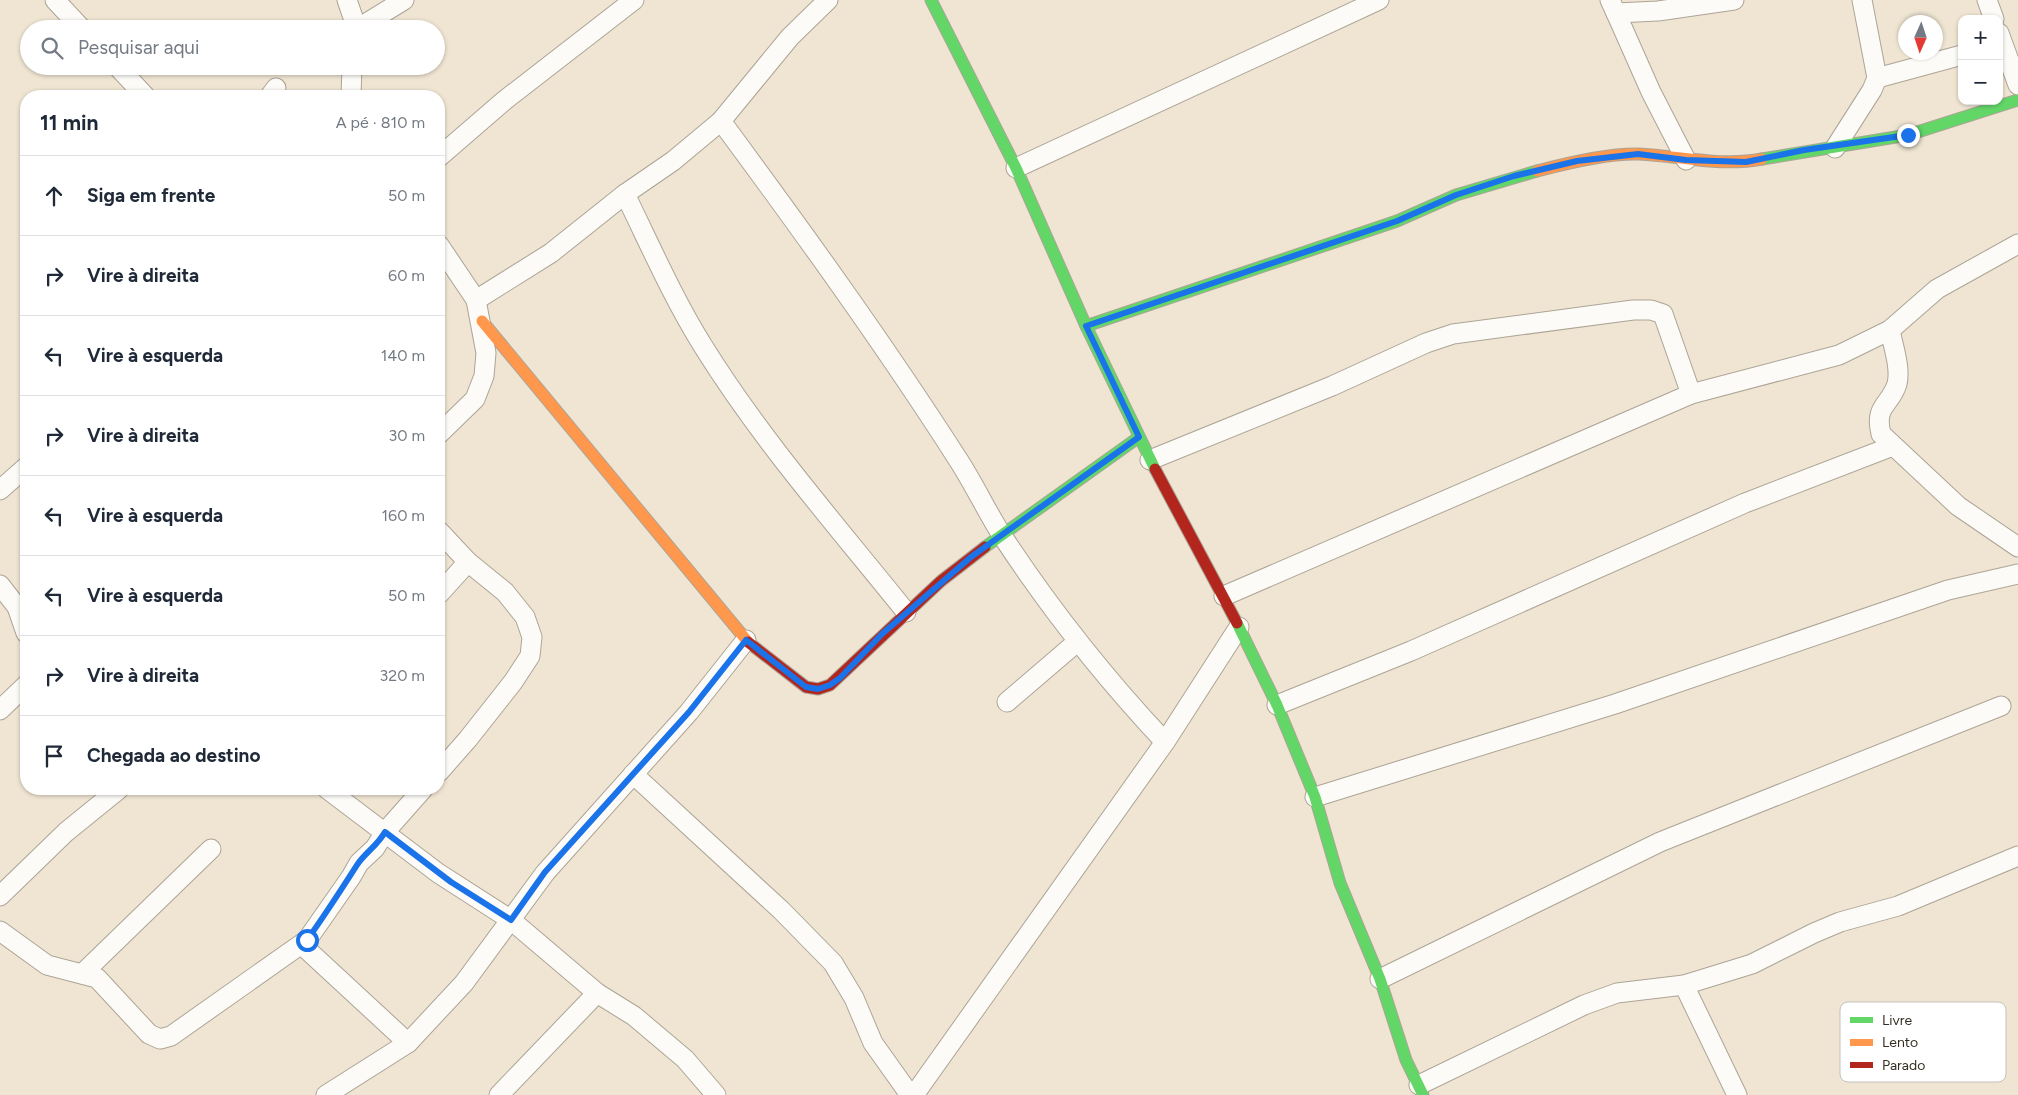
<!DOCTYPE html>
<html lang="pt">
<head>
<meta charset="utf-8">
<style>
  :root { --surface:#fff; --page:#f6f6f7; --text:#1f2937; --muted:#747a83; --line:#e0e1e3 }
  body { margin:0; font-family:Figtree,sans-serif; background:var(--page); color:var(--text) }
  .controls { position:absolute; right:15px; top:15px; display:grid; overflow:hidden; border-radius:10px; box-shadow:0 1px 4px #0004 }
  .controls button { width:45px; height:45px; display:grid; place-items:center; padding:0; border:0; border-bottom:1px solid var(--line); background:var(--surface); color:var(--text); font:25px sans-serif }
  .compass { position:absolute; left:1898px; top:15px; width:45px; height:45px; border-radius:50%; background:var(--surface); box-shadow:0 1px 4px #0004; rotate:183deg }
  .stop { position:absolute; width:15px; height:15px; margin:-11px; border:4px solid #1a73e8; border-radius:50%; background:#fff }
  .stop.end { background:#1a73e8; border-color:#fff; box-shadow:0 1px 5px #0008 }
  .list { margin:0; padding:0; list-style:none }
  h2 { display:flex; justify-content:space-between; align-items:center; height:65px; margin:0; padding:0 20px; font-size:21px }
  h2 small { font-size:16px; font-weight:400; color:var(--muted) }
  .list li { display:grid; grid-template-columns:32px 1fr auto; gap:15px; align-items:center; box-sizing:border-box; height:80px; padding:0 20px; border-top:1px solid var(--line) }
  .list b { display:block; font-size:19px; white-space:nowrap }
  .list em { font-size:16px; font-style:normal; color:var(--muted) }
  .icon { flex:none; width:28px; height:28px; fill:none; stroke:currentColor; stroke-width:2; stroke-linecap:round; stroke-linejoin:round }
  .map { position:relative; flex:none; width:2018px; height:1095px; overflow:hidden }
  .search { position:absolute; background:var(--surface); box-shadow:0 1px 4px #0004; left:20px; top:20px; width:425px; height:55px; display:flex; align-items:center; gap:12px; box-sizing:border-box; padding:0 18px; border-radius:28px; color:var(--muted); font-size:19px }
  .panel { position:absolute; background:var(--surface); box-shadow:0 1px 4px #0004; left:20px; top:90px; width:425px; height:705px; border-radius:20px }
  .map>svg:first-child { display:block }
</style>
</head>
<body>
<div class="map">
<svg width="2018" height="1095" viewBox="0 0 2018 1095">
  <rect width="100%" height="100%" fill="#efe5d2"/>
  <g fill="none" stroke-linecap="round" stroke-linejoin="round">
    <defs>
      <g id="street">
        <path d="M 55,0 L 82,29"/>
        <path d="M 347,0 L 357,29"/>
        <path d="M 1610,0 L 1616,13 L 1658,11 L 1734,0"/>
        <path d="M 1987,0 L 1994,19"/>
        <path d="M 1616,13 L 1651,92 L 1686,160"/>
        <path d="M 357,29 L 404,0"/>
        <path d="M 1999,33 L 2018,85"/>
        <path d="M 117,66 L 145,96"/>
        <path d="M 1877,78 L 1962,55"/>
        <path d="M 270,96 L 276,88"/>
        <path d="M 351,96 L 352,66"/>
        <path d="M 721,121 C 803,232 884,344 959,461 C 975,486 987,512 1003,537 C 1051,610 1105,678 1165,742"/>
        <path d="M 1835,148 L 1872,90 L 1877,78 L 1862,0"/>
        <path d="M 439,157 L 505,100 L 634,0"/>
        <path d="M 1016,168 L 1379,0"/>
        <path d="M 625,194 C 650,245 673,298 703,346 C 762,441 837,526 906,612"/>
        <path d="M 439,245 L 476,300 L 486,353 L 484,376 L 475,399 L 439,434"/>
        <path d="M 476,300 L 551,253 L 625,194 L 673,161 L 721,121 L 790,37 L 828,0"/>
        <path d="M 1890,330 C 1893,346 1901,368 1897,384 C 1890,406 1874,405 1881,434 L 1958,506 L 2018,547"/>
        <path d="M 1150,460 L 1332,386 L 1426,343 L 1453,334 L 1633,310 L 1651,310 L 1663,314 L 1691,394"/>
        <path d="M 0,490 L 26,467"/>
        <path d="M 439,531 L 468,562 L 505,592 L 525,617 L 532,637 L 530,656 L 513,682 L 468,739 L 439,772"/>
        <path d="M 0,585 L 17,607 L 26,633"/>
        <path d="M 439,594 L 468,562"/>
        <path d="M 1224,596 L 1691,394 L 1839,355 L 1890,330 L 1937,289 L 2018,244"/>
        <path d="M 1007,702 L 1077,642"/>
        <path d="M 1277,705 L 1411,651 L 1745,503 L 1893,446"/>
        <path d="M 0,710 L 26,685"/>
        <path d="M 633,774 L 781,910 L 833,963 L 854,998 L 873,1043 L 910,1095"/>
        <path d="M 327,789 L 438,873 L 511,920 L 597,993 L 634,1016 L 685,1059 L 716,1095"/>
        <path d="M 1315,797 L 1615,704 L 1948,590 L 2018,574"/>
        <path d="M 0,896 L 66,832 L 119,789"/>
        <path d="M 0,931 L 47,965 L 97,978 L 149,1034 L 160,1039 L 171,1036 L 307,940 L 351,877 L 359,863 L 375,848 L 385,832 L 423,789"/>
        <path d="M 302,945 L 408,1043 L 326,1095"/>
        <path d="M 82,974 L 211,849"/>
        <path d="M 1380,979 L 1660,842 L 2001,706"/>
        <path d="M 1684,985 L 1737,1095"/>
        <path d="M 408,1043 L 464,983 L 545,873 L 689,712 L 746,640"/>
        <path d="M 1419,1085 L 1584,1005 L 1617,993 L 1684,985 L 1752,964 L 1814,933 L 1840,922 L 1898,906 L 2018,856"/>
        <path d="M 499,1095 L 597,993"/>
        <path d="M 914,1095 L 1165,742 L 1239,627"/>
      </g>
      <g id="fast">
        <path d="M 931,0 L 1016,168 L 1086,326 L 1155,469"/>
        <path d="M 1762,159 L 1908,135 L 2018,100"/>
        <path d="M 1086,326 L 1397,221 L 1456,195 L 1537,171"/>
        <path d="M 985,547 L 1139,437"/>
        <path d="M 1237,623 L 1277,705 L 1315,797 L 1340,883 L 1380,979 L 1406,1060 L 1423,1095"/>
      </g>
      <g id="slow">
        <path d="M 1537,171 C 1567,163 1608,153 1639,154 C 1680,156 1721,167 1762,159"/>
        <path d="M 482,321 L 748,642"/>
      </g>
      <g id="jam">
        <path d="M 1155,469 L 1237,623"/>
        <path d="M 748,642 L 806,687 L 818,689 L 830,685 L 941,581 L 985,547"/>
      </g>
    </defs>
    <!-- street casing -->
    <use href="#street" stroke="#aca496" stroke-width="21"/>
    <!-- fast casing -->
    <use href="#fast" stroke="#aca496" stroke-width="13"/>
    <!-- slow casing -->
    <use href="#slow" stroke="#aca496" stroke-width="13"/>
    <!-- jam casing -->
    <use href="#jam" stroke="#aca496" stroke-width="13"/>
    <!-- street -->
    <use href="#street" stroke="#fdfbf8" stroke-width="19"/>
    <!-- fast -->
    <use href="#fast" stroke="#63d668" stroke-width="11"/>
    <!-- slow -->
    <use href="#slow" stroke="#ff974d" stroke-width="11"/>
    <!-- jam -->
    <use href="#jam" stroke="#b3261e" stroke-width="11"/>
  </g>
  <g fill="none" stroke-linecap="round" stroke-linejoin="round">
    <!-- route -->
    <path stroke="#1a73e8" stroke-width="6" d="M 307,940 C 325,915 341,890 357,865 C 365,853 377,846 385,832 L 451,882 L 511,920 L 545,872 L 689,712 L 746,640 L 806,687 L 818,689 L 830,685 L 840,678 L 882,634 L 971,557 L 1139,437 L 1086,326 L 1397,221 L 1456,195 L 1514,176 L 1577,161 L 1638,154 L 1686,160 L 1746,162 L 1804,150 L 1908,135"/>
  </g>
  <!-- legend -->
  <rect x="1840" y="1002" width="166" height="80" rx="8" fill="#fff" stroke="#c2c1bc" stroke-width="1"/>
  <rect x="1850" y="1017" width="23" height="6" fill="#63d668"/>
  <rect x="1850" y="1039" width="23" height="7" fill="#ff974d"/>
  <rect x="1850" y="1062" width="23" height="6" fill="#b3261e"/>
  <g font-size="14" fill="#352f21">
    <text x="1882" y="1025">Livre</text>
    <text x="1882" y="1047">Lento</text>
    <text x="1882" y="1070">Parado</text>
  </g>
</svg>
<div class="controls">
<button>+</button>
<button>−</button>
</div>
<svg class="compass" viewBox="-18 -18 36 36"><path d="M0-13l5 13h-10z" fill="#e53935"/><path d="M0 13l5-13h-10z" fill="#747a83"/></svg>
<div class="stop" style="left:307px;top:940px"></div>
<div class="stop end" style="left:1908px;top:135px"></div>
<div class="search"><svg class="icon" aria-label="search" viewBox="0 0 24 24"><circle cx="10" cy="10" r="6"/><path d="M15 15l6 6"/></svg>Pesquisar aqui</div>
<section class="panel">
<h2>11 min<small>A pé · 810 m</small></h2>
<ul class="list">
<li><svg class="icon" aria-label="ahead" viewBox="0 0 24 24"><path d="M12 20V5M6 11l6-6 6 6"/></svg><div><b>Siga em frente</b></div><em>50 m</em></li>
<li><svg class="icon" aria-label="right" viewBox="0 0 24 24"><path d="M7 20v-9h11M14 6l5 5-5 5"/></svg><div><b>Vire à direita</b></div><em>60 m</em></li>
<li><svg class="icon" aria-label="left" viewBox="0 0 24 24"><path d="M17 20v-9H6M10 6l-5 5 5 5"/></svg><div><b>Vire à esquerda</b></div><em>140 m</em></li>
<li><svg class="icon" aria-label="right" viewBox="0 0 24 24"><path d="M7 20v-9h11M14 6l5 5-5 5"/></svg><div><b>Vire à direita</b></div><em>30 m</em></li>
<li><svg class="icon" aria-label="left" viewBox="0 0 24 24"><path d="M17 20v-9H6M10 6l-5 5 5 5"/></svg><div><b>Vire à esquerda</b></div><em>160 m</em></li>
<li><svg class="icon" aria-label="left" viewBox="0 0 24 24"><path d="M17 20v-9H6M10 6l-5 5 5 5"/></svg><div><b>Vire à esquerda</b></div><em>50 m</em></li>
<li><svg class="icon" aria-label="right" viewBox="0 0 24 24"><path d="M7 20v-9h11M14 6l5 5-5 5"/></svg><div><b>Vire à direita</b></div><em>320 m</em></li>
<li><svg class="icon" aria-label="arrive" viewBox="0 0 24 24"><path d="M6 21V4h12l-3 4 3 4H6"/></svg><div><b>Chegada ao destino</b></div></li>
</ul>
</section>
</div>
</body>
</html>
